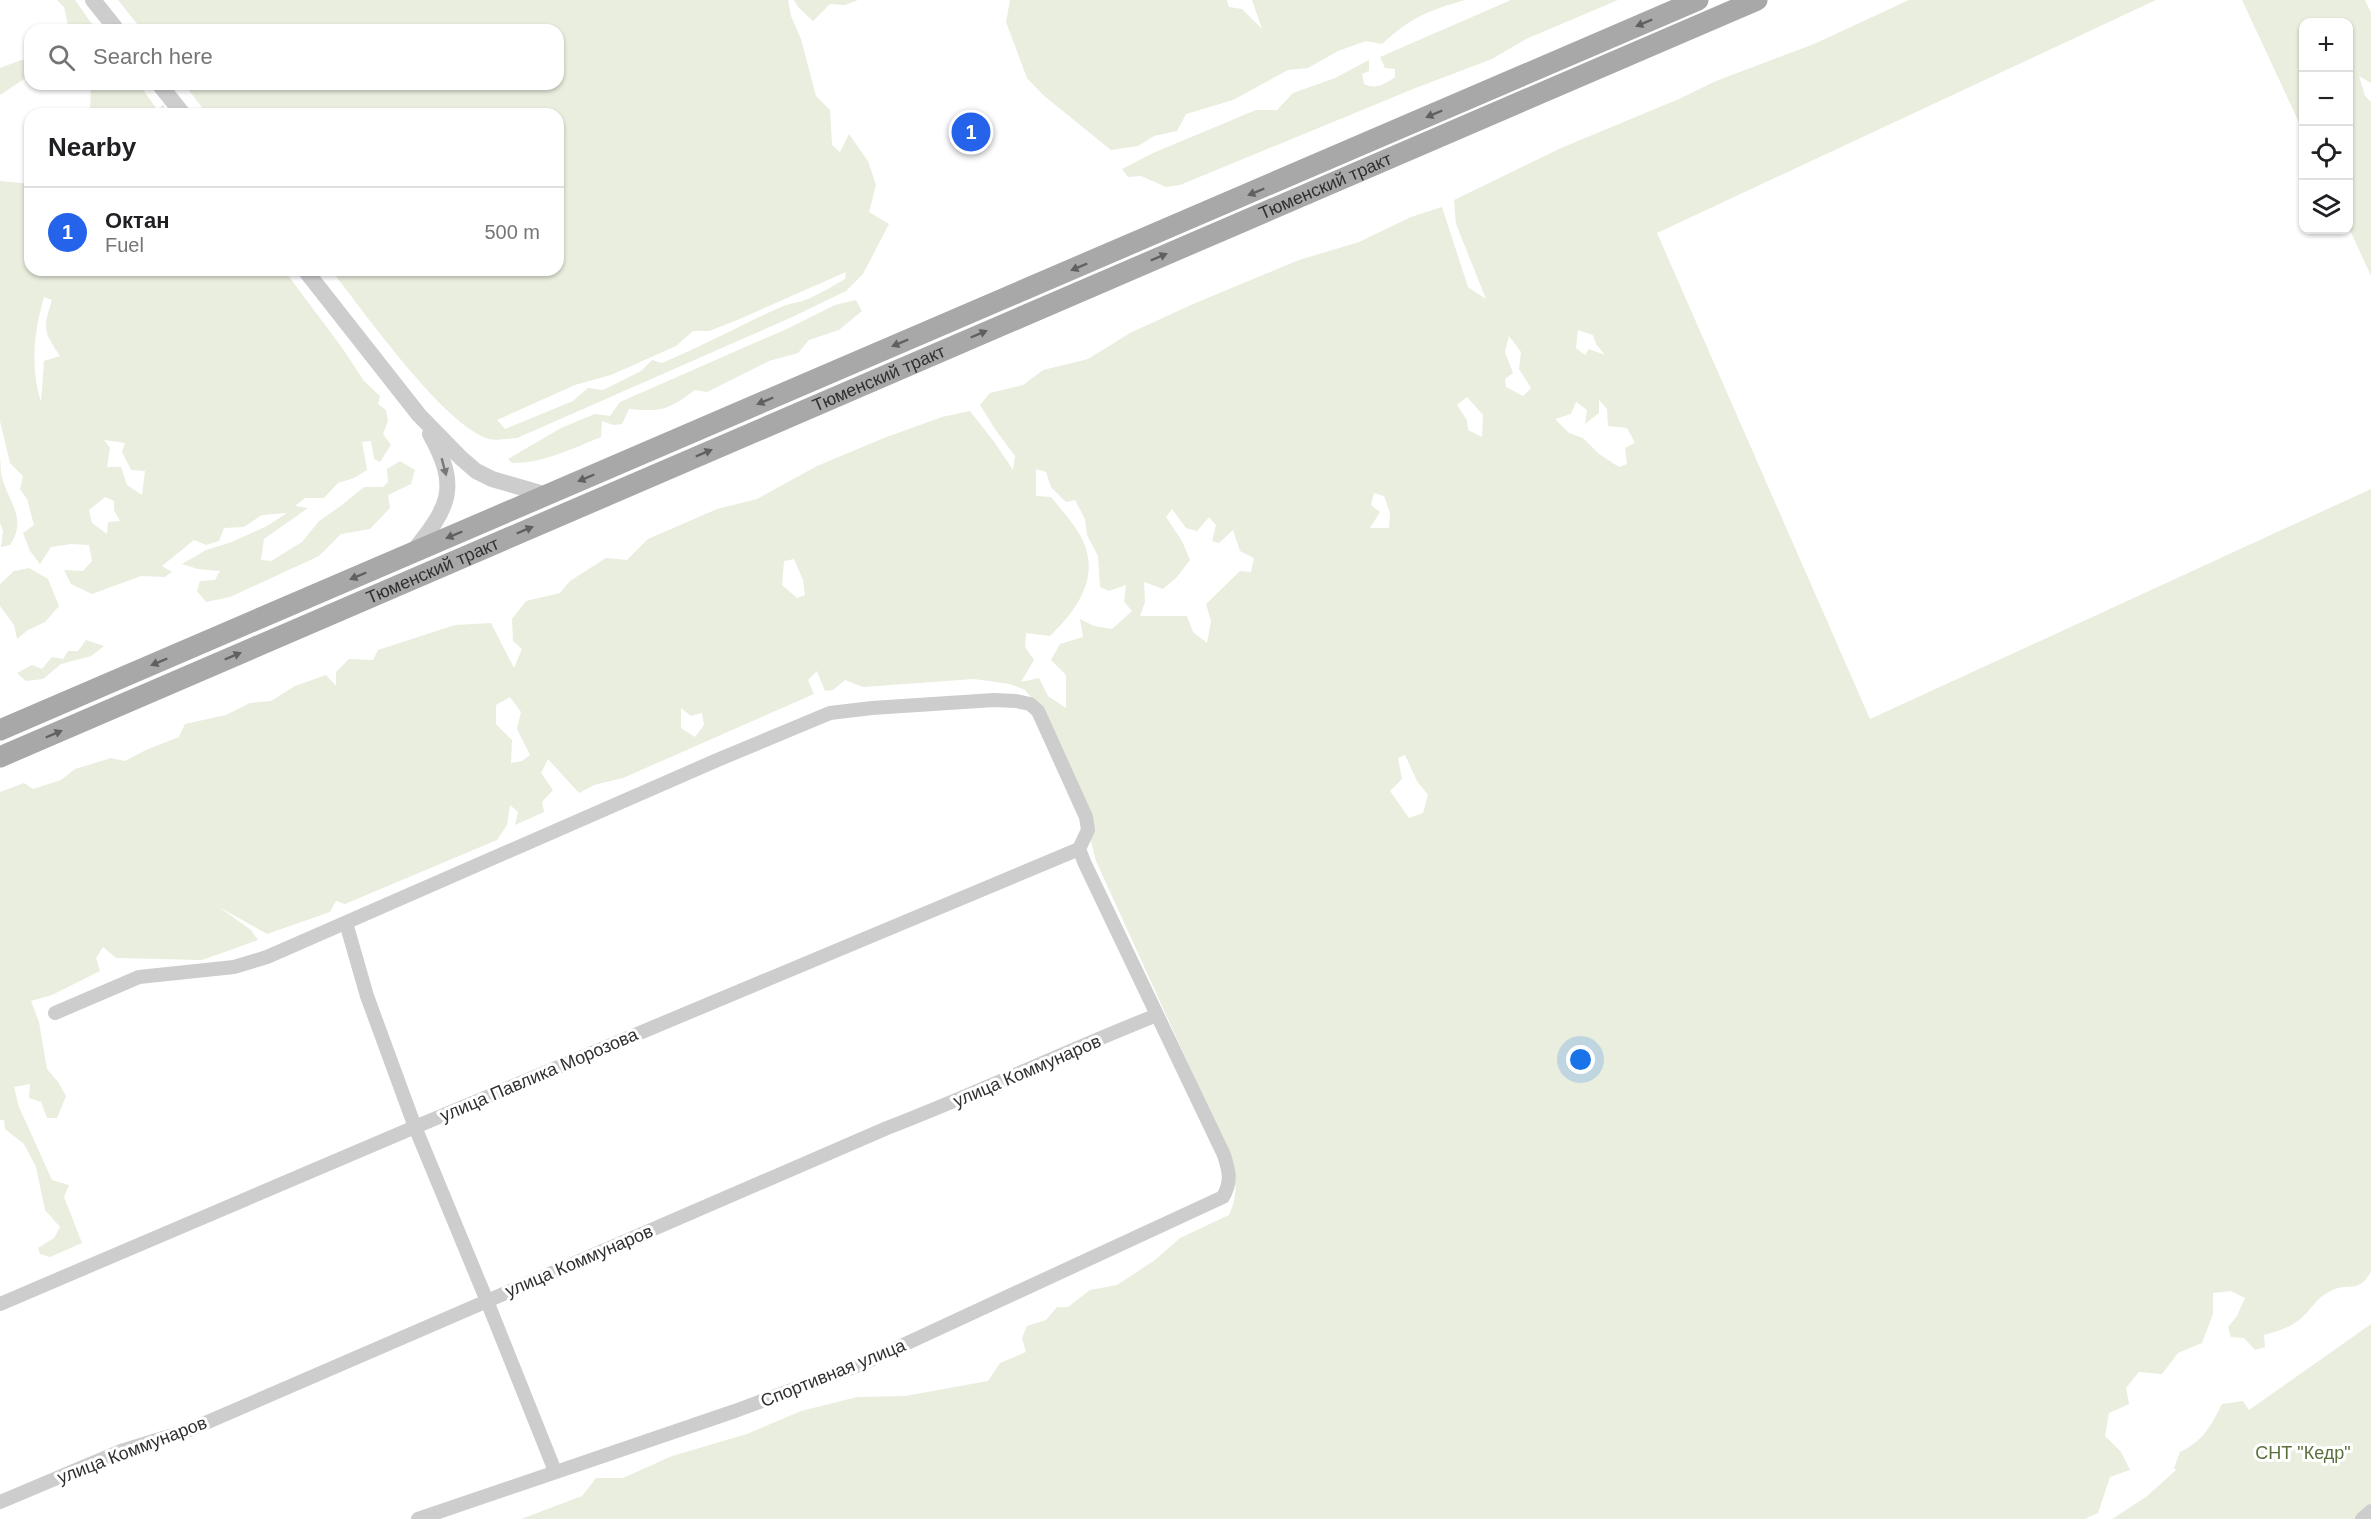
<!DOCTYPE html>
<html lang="en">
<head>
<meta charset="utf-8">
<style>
  :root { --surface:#fff; --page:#f6f6f6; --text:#202124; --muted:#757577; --line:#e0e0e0; --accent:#2563eb }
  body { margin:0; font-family:Arial,sans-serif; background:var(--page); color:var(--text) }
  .controls { position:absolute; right:18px; top:18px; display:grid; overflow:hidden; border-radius:12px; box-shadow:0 2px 4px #0004 }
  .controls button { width:54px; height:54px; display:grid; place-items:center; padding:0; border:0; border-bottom:2px solid var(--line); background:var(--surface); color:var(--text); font:30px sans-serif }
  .you { position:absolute; left:1581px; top:1060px; width:21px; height:21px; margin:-15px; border:4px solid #fff; border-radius:50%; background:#1a73e8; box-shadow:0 0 0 9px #1a73e833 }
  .badge { display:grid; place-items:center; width:39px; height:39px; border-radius:50%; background:var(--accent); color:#fff; font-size:20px; font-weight:700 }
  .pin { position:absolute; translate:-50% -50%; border:3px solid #fff; box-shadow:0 2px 6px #0006 }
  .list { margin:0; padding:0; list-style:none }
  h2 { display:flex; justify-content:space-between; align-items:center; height:78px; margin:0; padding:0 24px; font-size:26px }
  h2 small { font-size:20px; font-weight:400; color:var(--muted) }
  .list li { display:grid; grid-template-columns:39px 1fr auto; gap:18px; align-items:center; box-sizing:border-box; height:90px; padding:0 24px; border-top:2px solid var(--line) }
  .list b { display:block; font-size:22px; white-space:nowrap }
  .list p { margin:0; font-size:20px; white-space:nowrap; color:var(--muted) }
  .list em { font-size:20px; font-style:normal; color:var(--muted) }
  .icon { flex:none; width:33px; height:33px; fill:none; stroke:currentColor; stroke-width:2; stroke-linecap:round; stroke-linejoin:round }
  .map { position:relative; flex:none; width:2371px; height:1519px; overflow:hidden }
  .search { position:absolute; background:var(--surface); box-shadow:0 2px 4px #0004; left:24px; top:24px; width:540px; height:66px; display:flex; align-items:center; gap:15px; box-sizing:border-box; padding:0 21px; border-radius:18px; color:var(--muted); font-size:22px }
  .panel { position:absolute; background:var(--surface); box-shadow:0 2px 4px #0004; left:24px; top:108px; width:540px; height:168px; border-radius:18px }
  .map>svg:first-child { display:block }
</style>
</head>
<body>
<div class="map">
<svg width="2371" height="1519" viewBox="0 0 2371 1519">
  <rect width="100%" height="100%" fill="#fff"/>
  <!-- green -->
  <g fill="#e9eede" fill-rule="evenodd">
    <path d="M 57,0 L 75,0 L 96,30 L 69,30 L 64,7 Z"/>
    <path d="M 118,0 L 788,0 L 791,16 L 801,39 L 816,96 L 830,110 L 832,145 L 840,152 L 849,134 L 868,161 L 876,185 L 869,212 L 889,224 L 863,274 L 846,291 L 790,318 L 517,438 C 508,438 497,441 489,439 C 443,425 363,310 331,270 L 558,270 L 558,114 L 207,114 L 184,84 L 558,84 L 558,30 L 142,30 ZM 846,272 L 845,279 C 833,286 821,293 808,299 C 799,303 789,303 781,307 C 741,325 703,346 662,363 L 652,360 L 641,371 L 603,390 L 588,388 L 573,401 L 505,429 L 497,420 L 575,385 L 611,375 L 676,346 L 693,331 L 709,331 L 735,321 Z"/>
    <path d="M 794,0 L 858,0 L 845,5 L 830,4 L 813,21 L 798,7 Z"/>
    <path d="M 1010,0 L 1227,0 L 1229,7 L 1242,9 L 1262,29 L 1252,0 L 1465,0 C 1427,11 1412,17 1382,44 L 1366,41 L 1338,51 L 1308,68 L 1288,70 L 1233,100 L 1186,114 L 1177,131 L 1154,136 L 1138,146 L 1111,150 L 1043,95 L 1027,78 L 1006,22 Z"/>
    <path d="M 1511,0 L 1618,0 L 1526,39 L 1492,59 L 1413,89 L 1180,185 L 1166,187 L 1141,176 L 1128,177 L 1122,169 L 1153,153 L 1256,110 L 1277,110 L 1293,93 L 1335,78 L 1369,60 L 1369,71 L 1362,74 L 1364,84 C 1376,90 1385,84 1395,77 L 1395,69 L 1385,68 L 1380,57 Z"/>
    <path d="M 1909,0 L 2156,0 L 1657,233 L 1870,719 L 2371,489 L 2371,1272 C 2358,1293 2353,1283 2335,1289 C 2315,1297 2313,1309 2299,1320 C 2289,1328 2276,1332 2264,1335 L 2265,1347 L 2255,1350 L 2244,1338 L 2231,1337 L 2228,1327 L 2237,1316 L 2245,1298 L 2231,1291 L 2213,1293 L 2213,1314 L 2202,1343 L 2178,1353 L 2162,1374 L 2139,1372 L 2126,1388 L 2129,1404 L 2109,1413 L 2105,1436 L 2121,1452 L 2130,1470 L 2110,1477 L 2098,1513 L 2085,1519 L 521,1519 L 582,1496 L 596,1478 L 623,1478 L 672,1456 L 747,1434 L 801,1411 L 857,1397 L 905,1396 L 988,1381 L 1000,1363 L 1026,1352 L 1022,1338 L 1027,1326 L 1046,1320 L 1057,1307 L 1068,1307 L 1090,1290 L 1117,1285 L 1155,1260 L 1180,1238 L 1229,1215 C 1242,1187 1233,1168 1223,1140 L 1096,861 L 1090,838 L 1042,710 L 1025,690 L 1010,684 L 974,679 L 863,687 L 845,680 L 833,690 L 825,691 L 817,671 L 808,680 L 814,694 L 623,778 L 594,785 L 579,793 L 548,759 L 541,773 L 553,790 L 542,802 L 544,812 L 515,825 L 518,812 L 510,805 L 507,825 L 497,840 L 345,904 L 336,901 L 330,912 L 267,934 L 219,907 L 251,930 L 258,940 L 202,960 L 116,958 L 103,947 L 96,958 L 100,971 L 52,995 L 31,1001 L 39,1022 L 47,1069 L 58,1082 L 66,1096 L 57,1118 L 47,1118 L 41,1102 L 29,1098 L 30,1084 L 14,1087 L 19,1107 L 52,1180 L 69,1185 L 64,1197 L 82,1243 L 50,1257 L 40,1254 L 38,1248 L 54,1238 L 60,1227 L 45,1210 L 36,1167 L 24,1144 L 5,1129 L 4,1120 L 0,1120 L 0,792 L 24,783 L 33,789 L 61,780 L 75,769 L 111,758 L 125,761 L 146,750 L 179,737 L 185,724 L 226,715 L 250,703 L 271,701 L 295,686 L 326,675 L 336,686 L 336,672 L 349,659 L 373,660 L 378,650 L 455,625 L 491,623 L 514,668 L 522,649 L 513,641 L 512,619 L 526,601 L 560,593 L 570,581 L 606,558 L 627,560 L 648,539 L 717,509 L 757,499 L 817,466 L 884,438 L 942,417 L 970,411 L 995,443 L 1013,470 L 1015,456 L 997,432 L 980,405 L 990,393 L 1023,385 L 1043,370 L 1088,359 L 1130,333 L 1193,304 L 1299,260 L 1359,242 L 1411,217 L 1442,207 L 1468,287 L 1486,299 L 1456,224 L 1454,200 L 1561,148 L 1679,99 L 1716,81 L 1814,44 ZM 1578,330 L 1593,335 L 1596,344 L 1605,355 L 1589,349 L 1585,355 L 1576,348 ZM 1509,336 L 1521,352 L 1519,369 L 1531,388 L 1523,396 L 1506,387 L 1505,379 L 1513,373 L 1505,352 ZM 1467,397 L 1483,415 L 1482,437 L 1468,430 L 1467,420 L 1457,405 ZM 1599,400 L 1607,409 L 1608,426 L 1627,428 L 1635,443 L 1625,448 L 1627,464 L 1619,467 L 1599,454 L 1583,438 L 1569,433 L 1555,419 L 1571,414 L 1576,402 L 1587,410 L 1585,424 L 1599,413 ZM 1036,469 L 1046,472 L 1051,487 L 1066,502 L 1075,500 L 1085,519 L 1087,535 L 1098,556 L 1100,587 L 1109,591 L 1126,585 L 1124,602 L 1132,611 L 1112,629 L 1094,626 L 1080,619 L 1083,637 L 1060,644 L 1051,660 L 1066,675 L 1066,708 L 1048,696 L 1039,678 L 1021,682 L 1034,660 L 1025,647 L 1026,633 L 1050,636 C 1080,607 1104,571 1077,530 C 1069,518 1060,508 1051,497 L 1036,496 ZM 1374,493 L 1384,496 L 1390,513 L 1389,528 L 1370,528 L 1380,512 L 1371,505 ZM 1172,509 L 1186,528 L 1197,531 L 1209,517 L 1216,525 L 1212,541 L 1219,543 L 1233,530 L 1240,551 L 1254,558 L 1251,572 L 1240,571 L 1206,604 L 1211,621 L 1207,643 L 1193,632 L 1187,616 L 1140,616 L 1145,602 L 1144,582 L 1163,589 L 1177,577 L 1190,560 L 1182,541 L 1166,517 ZM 794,559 L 803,580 L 805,595 L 797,598 L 782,585 L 784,561 ZM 510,697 L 521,712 L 517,729 L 530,755 L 522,761 L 511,763 L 512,740 L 496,724 L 496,705 ZM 681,708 L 691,716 L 702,713 L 704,725 L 695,737 L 681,728 ZM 1405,755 L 1417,781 L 1428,795 L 1423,813 L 1409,818 L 1390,791 L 1402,779 L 1398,758 Z"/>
    <path d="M 2242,0 L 2365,0 L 2371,13 L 2371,83 L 2359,76 L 2365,96 L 2371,102 L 2371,276 L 2349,228 L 2348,22 L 2304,22 L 2303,131 Z"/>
    <path d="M 21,60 L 30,61 L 30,75 L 0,95 L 0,68 Z"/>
    <path d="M 91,84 L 139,84 L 158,111 L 163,104 L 167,114 L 90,114 Z"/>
    <path d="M 0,181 L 30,184 L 30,270 L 284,270 L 343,349 L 364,381 L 380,396 L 378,404 L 386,410 L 388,421 L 383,434 L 391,445 L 380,462 L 374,459 L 371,441 L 362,442 L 367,470 L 354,478 L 338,483 L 324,498 L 305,498 L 295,506 L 308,508 L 264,539 L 261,560 L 271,561 L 302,542 L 319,521 L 342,505 L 364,487 L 383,487 L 388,482 L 387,469 L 400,461 L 415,470 L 411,484 L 388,495 L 390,508 L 370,529 L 341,534 L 319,556 L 230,597 L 206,602 L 197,591 L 200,581 L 215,580 L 220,571 L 198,569 L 182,564 L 206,550 L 232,542 L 267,526 L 287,513 L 262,515 L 244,527 L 224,528 L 219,541 L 206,545 L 194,540 L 162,566 L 172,572 L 165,577 L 141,576 L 92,594 L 71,584 L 64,570 L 83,571 L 92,561 L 89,545 L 71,544 L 51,547 L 40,564 L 30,551 L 23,533 L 34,525 L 27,499 L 20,489 L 23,476 L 10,463 L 0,421 ZM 44,297 L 52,300 C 43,329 43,330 60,356 L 44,361 L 41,402 C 30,368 34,331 44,297 ZM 104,440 L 125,443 L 122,452 L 131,470 L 145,471 L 142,495 L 127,485 L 121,467 L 107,467 L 110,448 ZM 105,497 L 114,501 L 114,510 L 120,521 L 108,522 L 107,534 L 92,523 L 89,510 Z"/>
    <path d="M 856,300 L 862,311 L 839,330 L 809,340 L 798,353 L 769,361 L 707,392 L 695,390 C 668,410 662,412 629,409 L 622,424 L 613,425 L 602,421 L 601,437 C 572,449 543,463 512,463 L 508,459 L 561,428 L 595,414 L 610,416 L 620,402 L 791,327 L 835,305 Z"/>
    <path d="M 0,457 C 1,463 0,471 2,477 C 8,502 28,518 10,545 L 1,547 L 3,531 L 0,523 Z"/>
    <path d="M 29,568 L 48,579 L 59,606 L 45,622 L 28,630 L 17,639 L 14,625 L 0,606 L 0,584 L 14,571 Z"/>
    <path d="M 86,640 L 104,646 L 91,656 L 61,664 L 43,679 L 26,681 L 17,673 L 32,665 L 42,669 L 52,657 L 63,659 L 68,651 L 78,651 Z"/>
    <path d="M 2371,1324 L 2371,1519 L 2112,1519 L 2146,1497 L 2176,1470 L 2174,1468 L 2180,1452 C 2203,1441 2211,1426 2222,1404 L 2243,1401 L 2249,1410 Z"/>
  </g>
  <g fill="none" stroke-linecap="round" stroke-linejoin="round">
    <!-- minor -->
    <g stroke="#cdcdcd" stroke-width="14">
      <path d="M 346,923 L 367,996 L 415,1127 L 487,1301 L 555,1471"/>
      <path d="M 55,1013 L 139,977 L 234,967 L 267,957 L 715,761 L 830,713 L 872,708 L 994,700 L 1016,701 L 1030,704 L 1038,711 L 1086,817 L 1088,830 L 1079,849 L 1085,864 L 1224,1155 C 1229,1171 1232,1181 1223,1197 L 862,1364 L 735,1411 L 418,1519"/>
      <path d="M 0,1304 L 415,1127 L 1079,849"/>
      <path d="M 0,1502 L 121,1451 L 189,1430 L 887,1128 C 978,1093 1066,1051 1157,1015"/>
      <path d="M 2362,1519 L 2371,1511"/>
    </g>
    <!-- tertiary -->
    <g stroke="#cdcdcd" stroke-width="16">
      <path d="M 93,0 L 117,30"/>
      <path d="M 159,84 L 183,114"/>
      <path d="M 305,270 L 419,415 L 461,458 L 476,471 L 492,479 L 547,495"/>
      <path d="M 412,553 C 448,508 461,489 430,434"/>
    </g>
    <!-- primary -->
    <g stroke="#a8a8a8" stroke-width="21">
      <path d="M 0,730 L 1698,0"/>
      <path id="s1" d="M 0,757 L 1757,0"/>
    </g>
  </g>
  <!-- one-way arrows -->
  <defs><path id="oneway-solid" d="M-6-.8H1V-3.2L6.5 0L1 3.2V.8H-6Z" transform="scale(1.5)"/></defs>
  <g fill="#606060">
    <use href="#oneway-solid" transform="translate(1644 23) rotate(157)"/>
    <use href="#oneway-solid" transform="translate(1434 114) rotate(157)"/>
    <use href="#oneway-solid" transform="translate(1256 192) rotate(157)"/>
    <use href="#oneway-solid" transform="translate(1159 257) rotate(-23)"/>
    <use href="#oneway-solid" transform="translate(1079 267) rotate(157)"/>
    <use href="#oneway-solid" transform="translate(979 334) rotate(-23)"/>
    <use href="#oneway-solid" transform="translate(900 343) rotate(157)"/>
    <use href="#oneway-solid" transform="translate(765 401) rotate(157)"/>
    <use href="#oneway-solid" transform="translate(704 453) rotate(-23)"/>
    <use href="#oneway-solid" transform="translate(586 478) rotate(157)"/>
    <use href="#oneway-solid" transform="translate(525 530) rotate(-23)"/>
    <use href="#oneway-solid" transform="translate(454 535) rotate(157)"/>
    <use href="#oneway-solid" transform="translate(358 576) rotate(157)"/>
    <use href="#oneway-solid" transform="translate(233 656) rotate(-23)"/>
    <use href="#oneway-solid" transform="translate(159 662) rotate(157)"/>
    <use href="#oneway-solid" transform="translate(54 734) rotate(-23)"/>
  </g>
  <use fill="#777" href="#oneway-solid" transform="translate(444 467) rotate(75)"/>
  <g text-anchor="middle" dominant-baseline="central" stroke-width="6" stroke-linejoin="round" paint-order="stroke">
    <!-- street labels -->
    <g font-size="18" fill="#303030" stroke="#fff">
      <text stroke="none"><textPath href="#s1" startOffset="1443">Тюменский тракт</textPath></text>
      <text stroke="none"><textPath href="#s1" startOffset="957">Тюменский тракт</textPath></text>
      <text stroke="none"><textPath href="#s1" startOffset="471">Тюменский тракт</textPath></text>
      <text transform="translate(1027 1071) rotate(-23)">улица Коммунаров</text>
      <text transform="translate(539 1075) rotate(-23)">улица Павлика Морозова</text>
      <text transform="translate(579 1261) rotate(-23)">улица Коммунаров</text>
      <text transform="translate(833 1373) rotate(-22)">Спортивная улица</text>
      <text transform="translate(132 1450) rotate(-21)">улица Коммунаров</text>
    </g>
    <!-- park labels -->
    <g font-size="18" fill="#5a6f3b" stroke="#fff">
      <text x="2303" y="1453">СНТ "Кедр"</text>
    </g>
  </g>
</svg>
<div class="controls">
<button>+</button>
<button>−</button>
<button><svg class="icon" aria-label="locate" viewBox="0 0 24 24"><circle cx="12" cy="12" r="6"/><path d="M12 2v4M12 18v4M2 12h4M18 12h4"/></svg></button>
<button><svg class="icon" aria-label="layers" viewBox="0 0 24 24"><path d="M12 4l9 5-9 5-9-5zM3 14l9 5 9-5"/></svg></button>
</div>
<div class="you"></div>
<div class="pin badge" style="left:971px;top:132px">1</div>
<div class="search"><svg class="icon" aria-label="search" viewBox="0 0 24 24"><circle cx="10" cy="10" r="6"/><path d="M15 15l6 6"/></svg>Search here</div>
<section class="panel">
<h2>Nearby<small></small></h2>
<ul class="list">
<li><span class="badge">1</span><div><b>Октан</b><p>Fuel</p></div><em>500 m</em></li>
</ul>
</section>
</div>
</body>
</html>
